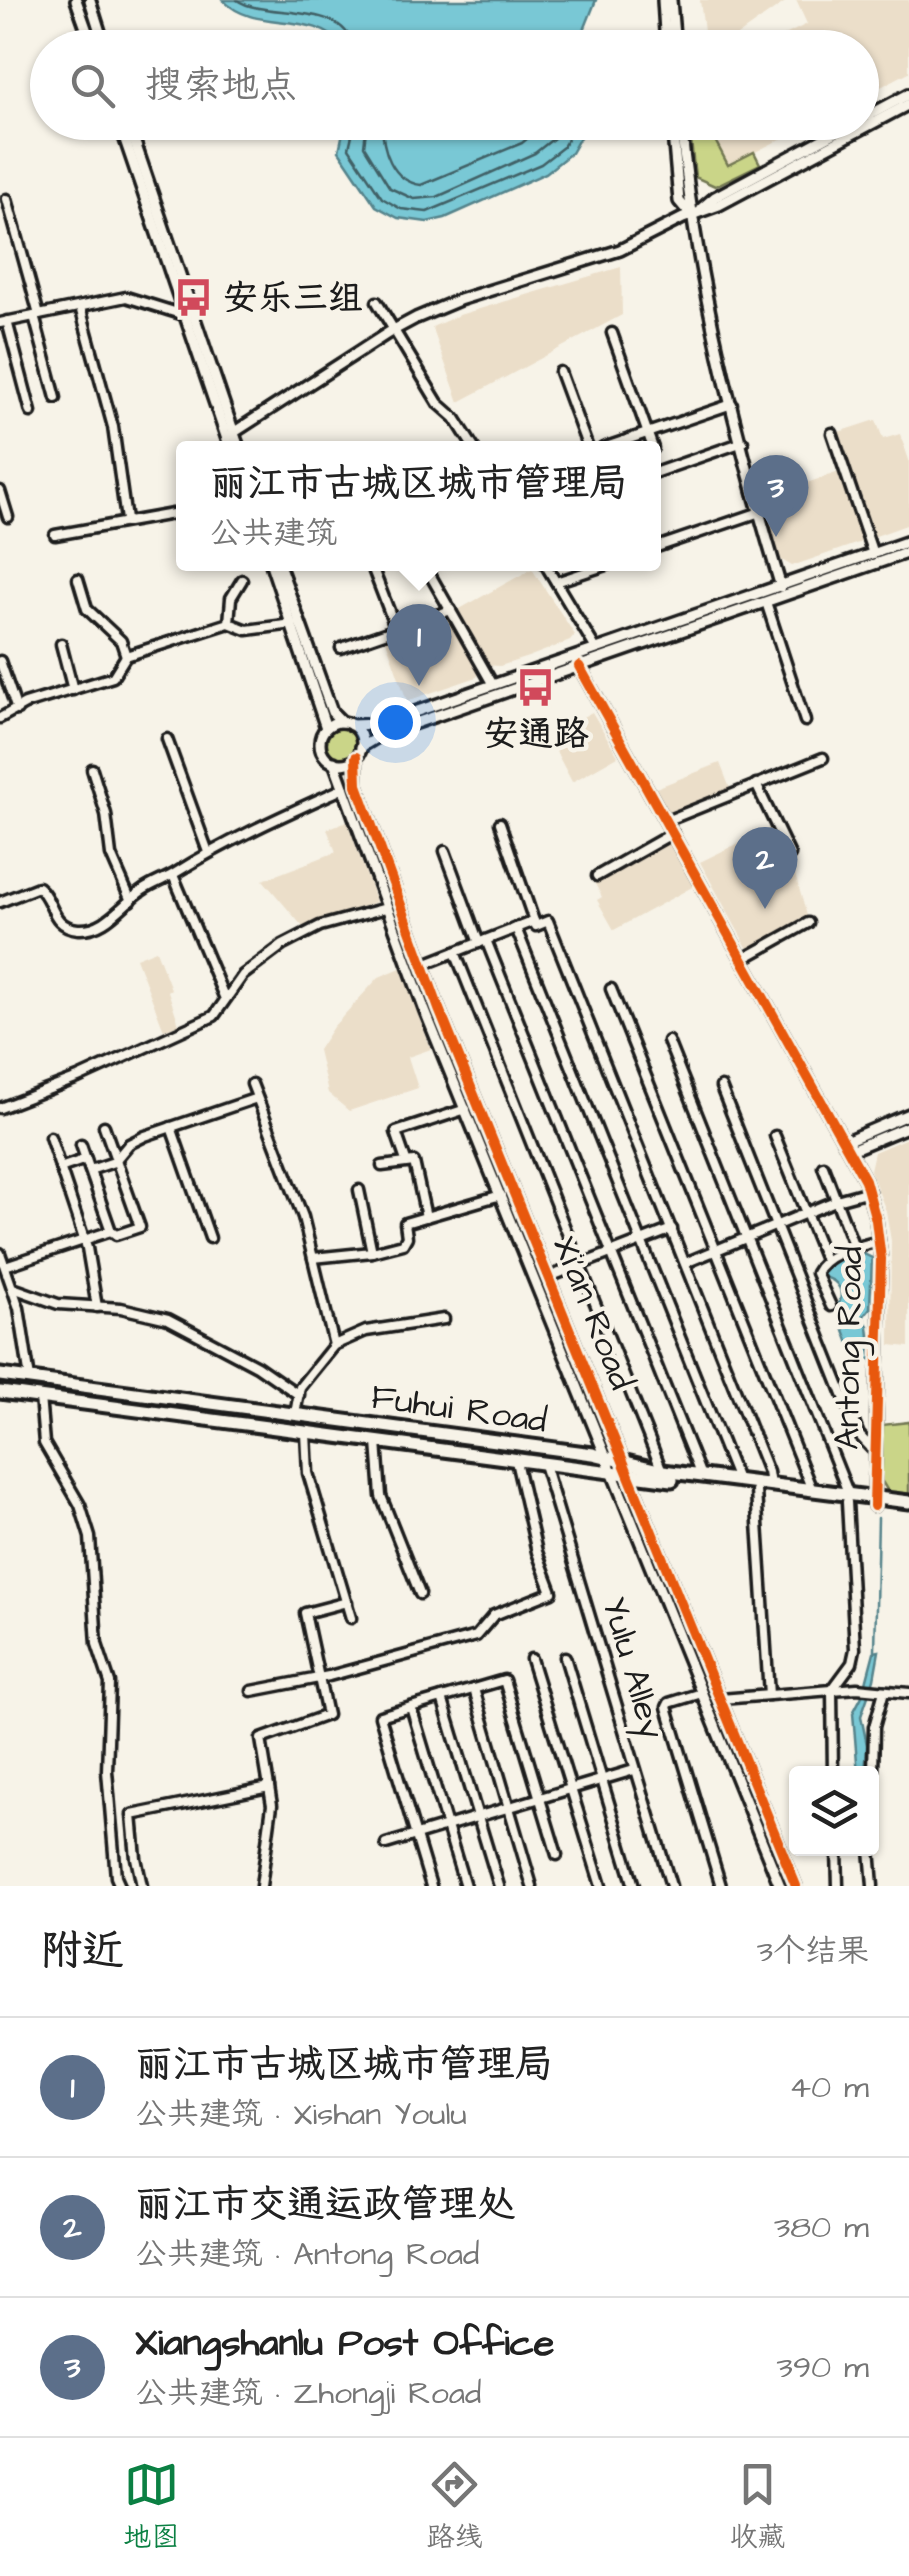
<!DOCTYPE html>
<html lang="zh">
<head>
<meta charset="utf-8">
<style>
  :root { --surface:#fff; --page:#f2f2f2; --text:#222; --muted:#767676; --line:#e0e0e0; --accent:#0b8043 }
  body { margin:0; font-family:"Architects Daughter","LXGW WenKai TC",sans-serif; background:var(--page); color:var(--text) }
  .controls { position:absolute; right:30px; bottom:30px; display:grid; overflow:hidden; border-radius:10px; box-shadow:0 2px 8px #0004 }
  .controls button { width:90px; height:90px; display:grid; place-items:center; padding:0; border:0; border-bottom:2px solid var(--line); background:var(--surface); color:var(--text); font:50px sans-serif }
  .you { position:absolute; left:395px; top:722px; width:35px; height:35px; margin:-25px; border:8px solid #fff; border-radius:50%; background:#1a73e8; box-shadow:0 0 0 15px #1a73e833 }
  .badge { display:grid; place-items:center; width:65px; height:65px; border-radius:50%; background:var(--accent); color:#fff; font-size:32px; font-weight:700 }
  .pin { position:absolute; translate:-50% -82px; filter:drop-shadow(0 2px 5px #0008) }
  .pin::after { content:''; position:absolute; top:52px; width:35px; height:30px; background:inherit; clip-path:polygon(0 0,100% 0,50% 100%) }
  .popup { position:absolute; left:176px; top:441px; width:485px; height:130px; box-sizing:border-box; display:grid; place-content:center; border-radius:10px; background:var(--surface); filter:drop-shadow(0 2px 8px #0005); font-size:32px; white-space:nowrap; color:var(--muted) }
  .popup b { font-size:38px; color:var(--text) }
  .popup::after { content:''; position:absolute; left:50%; top:100%; margin-left:-20px; border:20px solid transparent; border-top-color:var(--surface) }
  .list { margin:0; padding:0; list-style:none }
  h2 { display:flex; justify-content:space-between; align-items:center; height:130px; margin:0; padding:0 40px; font-size:42px }
  h2 small { font-size:32px; font-weight:400; color:var(--muted) }
  .list li { display:grid; grid-template-columns:65px 1fr auto; gap:30px; align-items:center; box-sizing:border-box; height:140px; padding:0 40px; border-top:2px solid var(--line) }
  .list b { display:block; font-size:38px; white-space:nowrap }
  .list p { margin:0; font-size:32px; white-space:nowrap; color:var(--muted) }
  .list em { font-size:32px; font-style:normal; color:var(--muted) }
  .icon { flex:none; width:55px; height:55px; fill:none; stroke:currentColor; stroke-width:2; stroke-linecap:round; stroke-linejoin:round }
  .map { position:relative; flex:none; width:909px; height:1886px; overflow:hidden }
  .search { position:absolute; background:var(--surface); box-shadow:0 2px 8px #0004; left:30px; right:30px; top:30px; height:110px; display:flex; align-items:center; gap:25px; box-sizing:border-box; padding:0 35px; border-radius:55px; color:var(--muted); font-size:38px }
  .sheet { height:550px; background:var(--surface) }
  nav { display:flex; justify-content:space-around; align-items:center; box-sizing:border-box; height:140px; border-top:2px solid var(--line); background:var(--surface); font-size:28px; color:var(--muted) }
  nav a { display:grid; justify-items:center; gap:5px }
  nav .on { color:var(--accent) }
  .map>svg:first-child { display:block }
</style>
</head>
<body>
<div class="map">
<svg width="909" height="1886" viewBox="0 0 909 1886">
  <rect width="100%" height="100%" fill="#f7f3e8"/>
  <filter id="ink" filterUnits="userSpaceOnUse"><feTurbulence type="fractalNoise" baseFrequency=".01" numOctaves="2"/><feDisplacementMap in="SourceGraphic" scale="20" xChannelSelector="R" yChannelSelector="G"/><feConvolveMatrix kernelMatrix="1 2 1 2 8 2 1 2 1" color-interpolation-filters="sRGB"/></filter>
  <g filter="url(#ink)">
    <!-- built -->
    <g fill="#ebdec9">
      <path d="M 700,0 L 788,0 L 720,48 L 706,47 Z"/>
      <path d="M 796,0 L 909,0 L 909,72 L 862,97 L 862,48 L 761,47 L 807,24 Z"/>
      <path d="M 706,123 L 812,123 L 728,166 Z"/>
      <path d="M 621,267 L 622,315 L 459,402 L 432,327 L 459,315 Z"/>
      <path d="M 876,420 L 883,439 L 900,434 L 909,460 L 909,524 L 873,537 L 836,433 Z"/>
      <path d="M 845,470 L 870,539 L 792,566 L 780,559 L 763,492 L 785,487 L 786,490 Z"/>
      <path d="M 532,569 L 575,635 L 570,641 L 528,657 L 500,666 L 484,665 L 456,611 Z"/>
      <path d="M 449,613 L 481,669 L 477,677 L 407,701 L 384,635 Z"/>
      <path d="M 592,712 L 618,756 L 572,782 L 548,736 Z"/>
      <path d="M 720,763 L 731,791 L 669,815 L 656,788 Z"/>
      <path d="M 347,821 L 376,902 L 303,927 L 263,880 L 336,852 L 327,829 Z"/>
      <path d="M 774,826 L 792,864 L 808,919 L 749,951 L 700,862 Z"/>
      <path d="M 667,839 L 694,886 L 614,930 L 597,900 L 602,897 L 593,880 Z"/>
      <path d="M 156,950 L 171,989 L 168,991 L 179,1024 L 164,1030 L 136,958 Z"/>
      <path d="M 401,968 L 431,1049 L 408,1057 L 418,1088 L 349,1111 L 328,1093 L 318,1050 L 333,1027 L 379,977 Z"/>
      <path d="M 909,1137 L 909,1347 L 890,1345 L 891,1241 L 886,1211 L 870,1170 L 874,1152 Z"/>
    </g>
    <!-- green -->
    <g fill="#cad588" stroke="#737852" stroke-width="2.5">
      <path d="M 689,123 L 706,123 L 728,165 L 754,152 L 760,164 L 715,186 L 695,177 Z"/>
      <circle cx="342" cy="743" r="15"/>
      <path d="M 909,1422 L 909,1496 L 889,1493 L 881,1480 L 882,1425 Z"/>
    </g>
    <!-- water -->
    <g fill="#79c8d5" stroke="#54838b" stroke-width="2.5">
      <path d="M 223,0 L 596,0 L 584,30 L 583,47 L 345,48 C 313,7 256,35 223,0 Z"/>
      <path d="M 345,123 L 345,122 L 588,123 L 571,153 L 546,173 L 445,218 L 427,222 L 398,218 L 376,206 L 339,151 Z"/>
      <path d="M 352,784 L 419,971 L 607,1436 L 601,1435 L 422,991 L 348,786 Z"/>
      <path d="M 864,1254 L 872,1258 L 870,1308 L 863,1317 L 868,1326 L 871,1359 L 863,1359 L 851,1349 L 836,1308 C 846,1294 840,1280 823,1277 L 822,1272 L 840,1258 Z"/>
      <path d="M 626,1497 L 633,1497 L 790,1886 L 784,1886 Z"/>
      <path d="M 879,1651 L 874,1679 L 861,1716 L 867,1745 L 865,1773 L 858,1774 L 853,1713 L 863,1694 L 874,1652 Z"/>
    </g>
    <g fill="none" stroke-linecap="round" stroke-linejoin="round">
      <!-- shore -->
      <g stroke="#416166" stroke-width="2.5">
        <path d="M 237,0 C 264,20 346,0 353,48"/>
        <path d="M 355,122 L 349,148 L 382,198 L 401,209 L 427,212 L 541,164 L 563,147 L 577,122"/>
        <path d="M 367,122 L 364,146 L 390,188 L 414,199 L 437,197 L 535,153 L 554,138 L 564,122"/>
        <path d="M 382,122 C 382,148 391,181 421,185 L 522,143 L 547,122"/>
      </g>
      <!-- stream -->
      <g stroke="#54838b" stroke-width="2.5">
        <path d="M 84,0 L 100,48"/>
        <path d="M 875,1651 L 878,1518"/>
      </g>
      <defs>
        <g id="minor">
          <path d="M 7,199 L 39,315"/>
          <path d="M 377,302 L 438,403 L 455,418 L 474,448"/>
          <path d="M 80,307 L 113,427 L 126,520"/>
          <path d="M 34,316 L 56,398"/>
          <path d="M 7,321 L 31,412"/>
          <path d="M 0,323 L 126,297 L 184,315"/>
          <path d="M 612,333 L 653,448"/>
          <path d="M 560,372 L 588,448"/>
          <path d="M 832,433 L 873,554"/>
          <path d="M 603,448 L 732,404"/>
          <path d="M 654,473 L 743,442"/>
          <path d="M 0,491 L 8,517"/>
          <path d="M 55,535 L 184,512"/>
          <path d="M 654,548 L 760,512"/>
          <path d="M 371,564 L 396,629"/>
          <path d="M 424,564 L 493,685"/>
          <path d="M 545,564 L 596,649"/>
          <path d="M 78,579 L 87,609 L 121,641 L 126,656"/>
          <path d="M 556,582 L 610,564"/>
          <path d="M 766,602 L 805,721"/>
          <path d="M 229,623 L 231,598 L 242,580"/>
          <path d="M 61,644 L 73,690"/>
          <path d="M 341,648 L 451,610"/>
          <path d="M 0,661 L 17,710"/>
          <path d="M 0,718 L 25,704 L 113,677 L 126,656 L 229,623 L 247,630 L 293,624"/>
          <path d="M 167,739 L 208,852"/>
          <path d="M 92,769 L 106,814 L 111,855 L 131,901"/>
          <path d="M 756,784 L 790,855"/>
          <path d="M 666,821 L 823,758"/>
          <path d="M 500,823 L 534,921"/>
          <path d="M 445,851 L 479,943"/>
          <path d="M 173,875 L 225,999"/>
          <path d="M 597,876 L 673,833"/>
          <path d="M 0,902 L 38,887 C 54,899 50,927 78,929 C 106,931 122,904 143,890 C 153,883 166,879 177,872 C 230,839 287,814 344,788"/>
          <path d="M 516,928 L 737,1480"/>
          <path d="M 486,940 L 701,1476"/>
          <path d="M 455,952 L 662,1471"/>
          <path d="M 743,959 L 808,923"/>
          <path d="M 422,965 L 534,921 L 536,926 L 548,921 L 768,1472 L 770,1485"/>
          <path d="M 611,989 L 812,1490"/>
          <path d="M 668,1041 L 849,1495"/>
          <path d="M 252,1084 L 303,1217 L 334,1345 L 300,1387 L 295,1414"/>
          <path d="M 721,1087 L 859,1435 L 875,1452"/>
          <path d="M 0,1108 L 78,1078 L 214,1016 L 243,975 L 283,945 L 320,926 L 386,908"/>
          <path d="M 104,1126 L 140,1227 L 116,1235 L 111,1231"/>
          <path d="M 171,1127 L 210,1238"/>
          <path d="M 775,1136 L 825,1260"/>
          <path d="M 50,1137 L 87,1248 L 97,1307"/>
          <path d="M 406,1161 L 396,1132 L 466,1109"/>
          <path d="M 382,1166 L 414,1162 L 426,1217"/>
          <path d="M 823,1166 L 854,1247"/>
          <path d="M 60,1168 L 86,1159"/>
          <path d="M 90,1170 L 114,1162 L 129,1144 L 145,1136 L 257,1098"/>
          <path d="M 359,1190 L 372,1252"/>
          <path d="M 0,1253 L 19,1308 L 30,1379"/>
          <path d="M 313,1258 L 372,1252 L 403,1244 L 407,1237 L 405,1223 L 501,1195"/>
          <path d="M 685,1263 L 840,1199 L 869,1191"/>
          <path d="M 5,1266 L 111,1231 L 81,1145"/>
          <path d="M 549,1277 L 672,1229"/>
          <path d="M 13,1288 L 58,1304 L 121,1308 L 168,1319 L 257,1366 L 299,1395"/>
          <path d="M 831,1306 L 816,1273 C 827,1252 857,1247 879,1241"/>
          <path d="M 334,1345 L 366,1331 L 444,1319"/>
          <path d="M 40,1397 L 44,1443 L 80,1505 L 90,1537 L 97,1644 L 110,1683 L 107,1771 L 116,1877 L 120,1886"/>
          <path d="M 306,1433 L 308,1473 L 351,1618"/>
          <path d="M 377,1442 L 381,1496 L 420,1594"/>
          <path d="M 544,1464 L 671,1886"/>
          <path d="M 756,1491 L 769,1695"/>
          <path d="M 565,1657 L 634,1886"/>
          <path d="M 531,1659 L 601,1886"/>
          <path d="M 474,1689 L 532,1886"/>
          <path d="M 252,1691 L 329,1676 L 476,1636 L 494,1615 L 552,1592 L 537,1552 L 516,1461"/>
          <path d="M 702,1693 L 669,1703 L 667,1707 L 721,1886"/>
          <path d="M 442,1698 L 499,1886"/>
          <path d="M 721,1699 L 857,1688 L 909,1693"/>
          <path d="M 411,1707 L 465,1886"/>
          <path d="M 833,1774 L 832,1690 L 852,1663 L 855,1649 L 847,1502"/>
          <path d="M 872,1821 L 874,1727 L 884,1691"/>
          <path d="M 386,1844 L 634,1770"/>
          <path d="M 837,1849 L 838,1886"/>
          <path d="M 870,1849 L 873,1886"/>
          <path d="M 142,1886 L 136,1858 L 132,1815 L 269,1787"/>
          <path d="M 261,1886 L 272,1805 L 261,1739 L 327,1715 L 305,1613 L 347,1602"/>
          <path d="M 431,1886 L 380,1716 L 504,1680 L 557,1855"/>
        </g>
        <g id="tertiary">
          <path d="M 76,0 L 93,48"/>
          <path d="M 90,0 L 105,48"/>
          <path d="M 663,0 L 666,48"/>
          <path d="M 671,0 L 675,48"/>
          <path d="M 862,119 L 909,94"/>
          <path d="M 119,122 L 230,448"/>
          <path d="M 128,122 L 239,448"/>
          <path d="M 672,122 L 679,201 L 690,214"/>
          <path d="M 681,122 C 695,279 736,437 781,587"/>
          <path d="M 702,208 L 715,197 L 855,122"/>
          <path d="M 233,433 L 388,333 L 416,318 L 459,300 L 620,250 L 683,218 L 719,205 L 909,104"/>
          <path d="M 271,564 L 326,728"/>
          <path d="M 279,564 L 332,712 L 342,722"/>
          <path d="M 579,666 L 865,1180 L 876,1220 L 881,1259 L 874,1506"/>
          <circle cx="341" cy="743" r="21"/>
          <path d="M 351,725 L 380,724 L 909,541"/>
          <path d="M 361,747 L 381,735 L 909,552"/>
          <path d="M 356,757 L 357,785 L 439,1009 L 796,1886"/>
          <path d="M 334,762 L 425,1011 L 780,1886"/>
          <path d="M 846,1141 L 909,1114"/>
          <path d="M 851,1150 L 909,1126"/>
        </g>
        <g id="primary">
          <path d="M 0,1375 L 593,1454 L 663,1471 L 909,1502"/>
          <path d="M 0,1392 L 672,1480"/>
        </g>
      </defs>
      <!-- minor casing -->
      <use href="#minor" stroke="#1c1c1c" stroke-width="15"/>
      <!-- tertiary casing -->
      <use href="#tertiary" stroke="#1c1c1c" stroke-width="16"/>
      <!-- primary casing -->
      <use href="#primary" stroke="#1c1c1c" stroke-width="19"/>
      <!-- minor -->
      <use href="#minor" stroke="#f7f3e8" stroke-width="8"/>
      <!-- tertiary -->
      <use href="#tertiary" stroke="#f7f3e8" stroke-width="9"/>
      <!-- primary -->
      <use href="#primary" stroke="#f7f3e8" stroke-width="11"/>
      <defs>
        <g id="cycleway">
          <path d="M 579,666 L 865,1180 L 876,1220 L 881,1259 L 874,1506"/>
          <path d="M 356,757 L 357,785 L 439,1009 L 796,1886"/>
        </g>
      </defs>
      <!-- cycleway casing -->
      <use href="#cycleway" stroke="#f7f3e8" stroke-width="16"/>
      <!-- cycleway -->
      <use href="#cycleway" stroke="#e8590c" stroke-width="10"/>
    </g>
  </g>
  <!-- icons -->
  <defs>
    <symbol id="bus-bare" viewBox="-9 -9 18 18"><path d="M-5-6H5V4H4V6H2V4H-2V6H-4V4H-5ZM-3.5-4V0h7V-4ZM-3.5 1.2v1.5H-2V1.2ZM2 1.2v1.5H3.5V1.2Z" fill="#d1495b" stroke="#f7f3e8" stroke-width="2.5" paint-order="stroke"/></symbol>
  </defs>
  <g fill-rule="evenodd">
    <use href="#bus-bare" x="166" y="270" width="55" height="55"/>
    <use href="#bus-bare" x="508" y="660" width="55" height="55"/>
  </g>
  <g text-anchor="middle" dominant-baseline="central" stroke-width="9" stroke-linejoin="round" paint-order="stroke">
    <!-- poi labels -->
    <g font-size="35" font-weight="bold" fill="#1c1c1c" stroke="#f7f3e8" text-anchor="start">
      <text x="223" y="298">安乐三组</text>
      <text x="536" y="734" text-anchor="middle">安通路</text>
    </g>
    <!-- street labels -->
    <g font-size="35" fill="#1c1c1c" stroke="#f7f3e8">
      <text transform="translate(593 1313) rotate(68)">Xi'an Road</text>
      <text transform="translate(849 1348) rotate(-89)">Antong Road</text>
      <text transform="translate(459 1409) rotate(8)">Fuhui Road</text>
      <text transform="translate(633 1668) rotate(74)">Yulu Alley</text>
    </g>
  </g>
</svg>
<div class="controls">
<button><svg class="icon" aria-label="layers" viewBox="0 0 24 24"><path d="M12 4l9 5-9 5-9-5zM3 14l9 5 9-5"/></svg></button>
</div>
<div class="you"></div>
<div class="pin badge" style="left:419px;top:686px;background:#5c6f8a">1</div>
<div class="popup"><b>丽江市古城区城市管理局</b>公共建筑</div>
<div class="pin badge" style="left:765px;top:909px;background:#5c6f8a">2</div>
<div class="pin badge" style="left:776px;top:537px;background:#5c6f8a">3</div>
<div class="search"><svg class="icon" aria-label="search" viewBox="0 0 24 24"><circle cx="10" cy="10" r="6"/><path d="M15 15l6 6"/></svg>搜索地点</div>
</div>
<section class="sheet">
<h2>附近<small>3个结果</small></h2>
<ul class="list">
<li><span class="badge" style="background:#5c6f8a">1</span><div><b>丽江市古城区城市管理局</b><p>公共建筑 · Xishan Youlu</p></div><em>40 m</em></li>
<li><span class="badge" style="background:#5c6f8a">2</span><div><b>丽江市交通运政管理处</b><p>公共建筑 · Antong Road</p></div><em>380 m</em></li>
<li><span class="badge" style="background:#5c6f8a">3</span><div><b>Xiangshanlu Post Office</b><p>公共建筑 · Zhongji Road</p></div><em>390 m</em></li>
</ul>
</section>
<nav>
<a class="on"><svg class="icon" aria-label="map" viewBox="0 0 24 24"><path d="M3 6l6-2 6 2 6-2v14l-6 2-6-2-6 2zM9 4v14M15 6v14"/></svg>地图</a>
<a><svg class="icon" aria-label="directions" viewBox="0 0 24 24"><path d="M12 3l9 9-9 9-9-9zM9 14v-3h6M13 9l2 2-2 2"/></svg>路线</a>
<a><svg class="icon" aria-label="saved" viewBox="0 0 24 24"><path d="M7 4h10v16l-5-4-5 4z"/></svg>收藏</a>
</nav>
</body>
</html>
